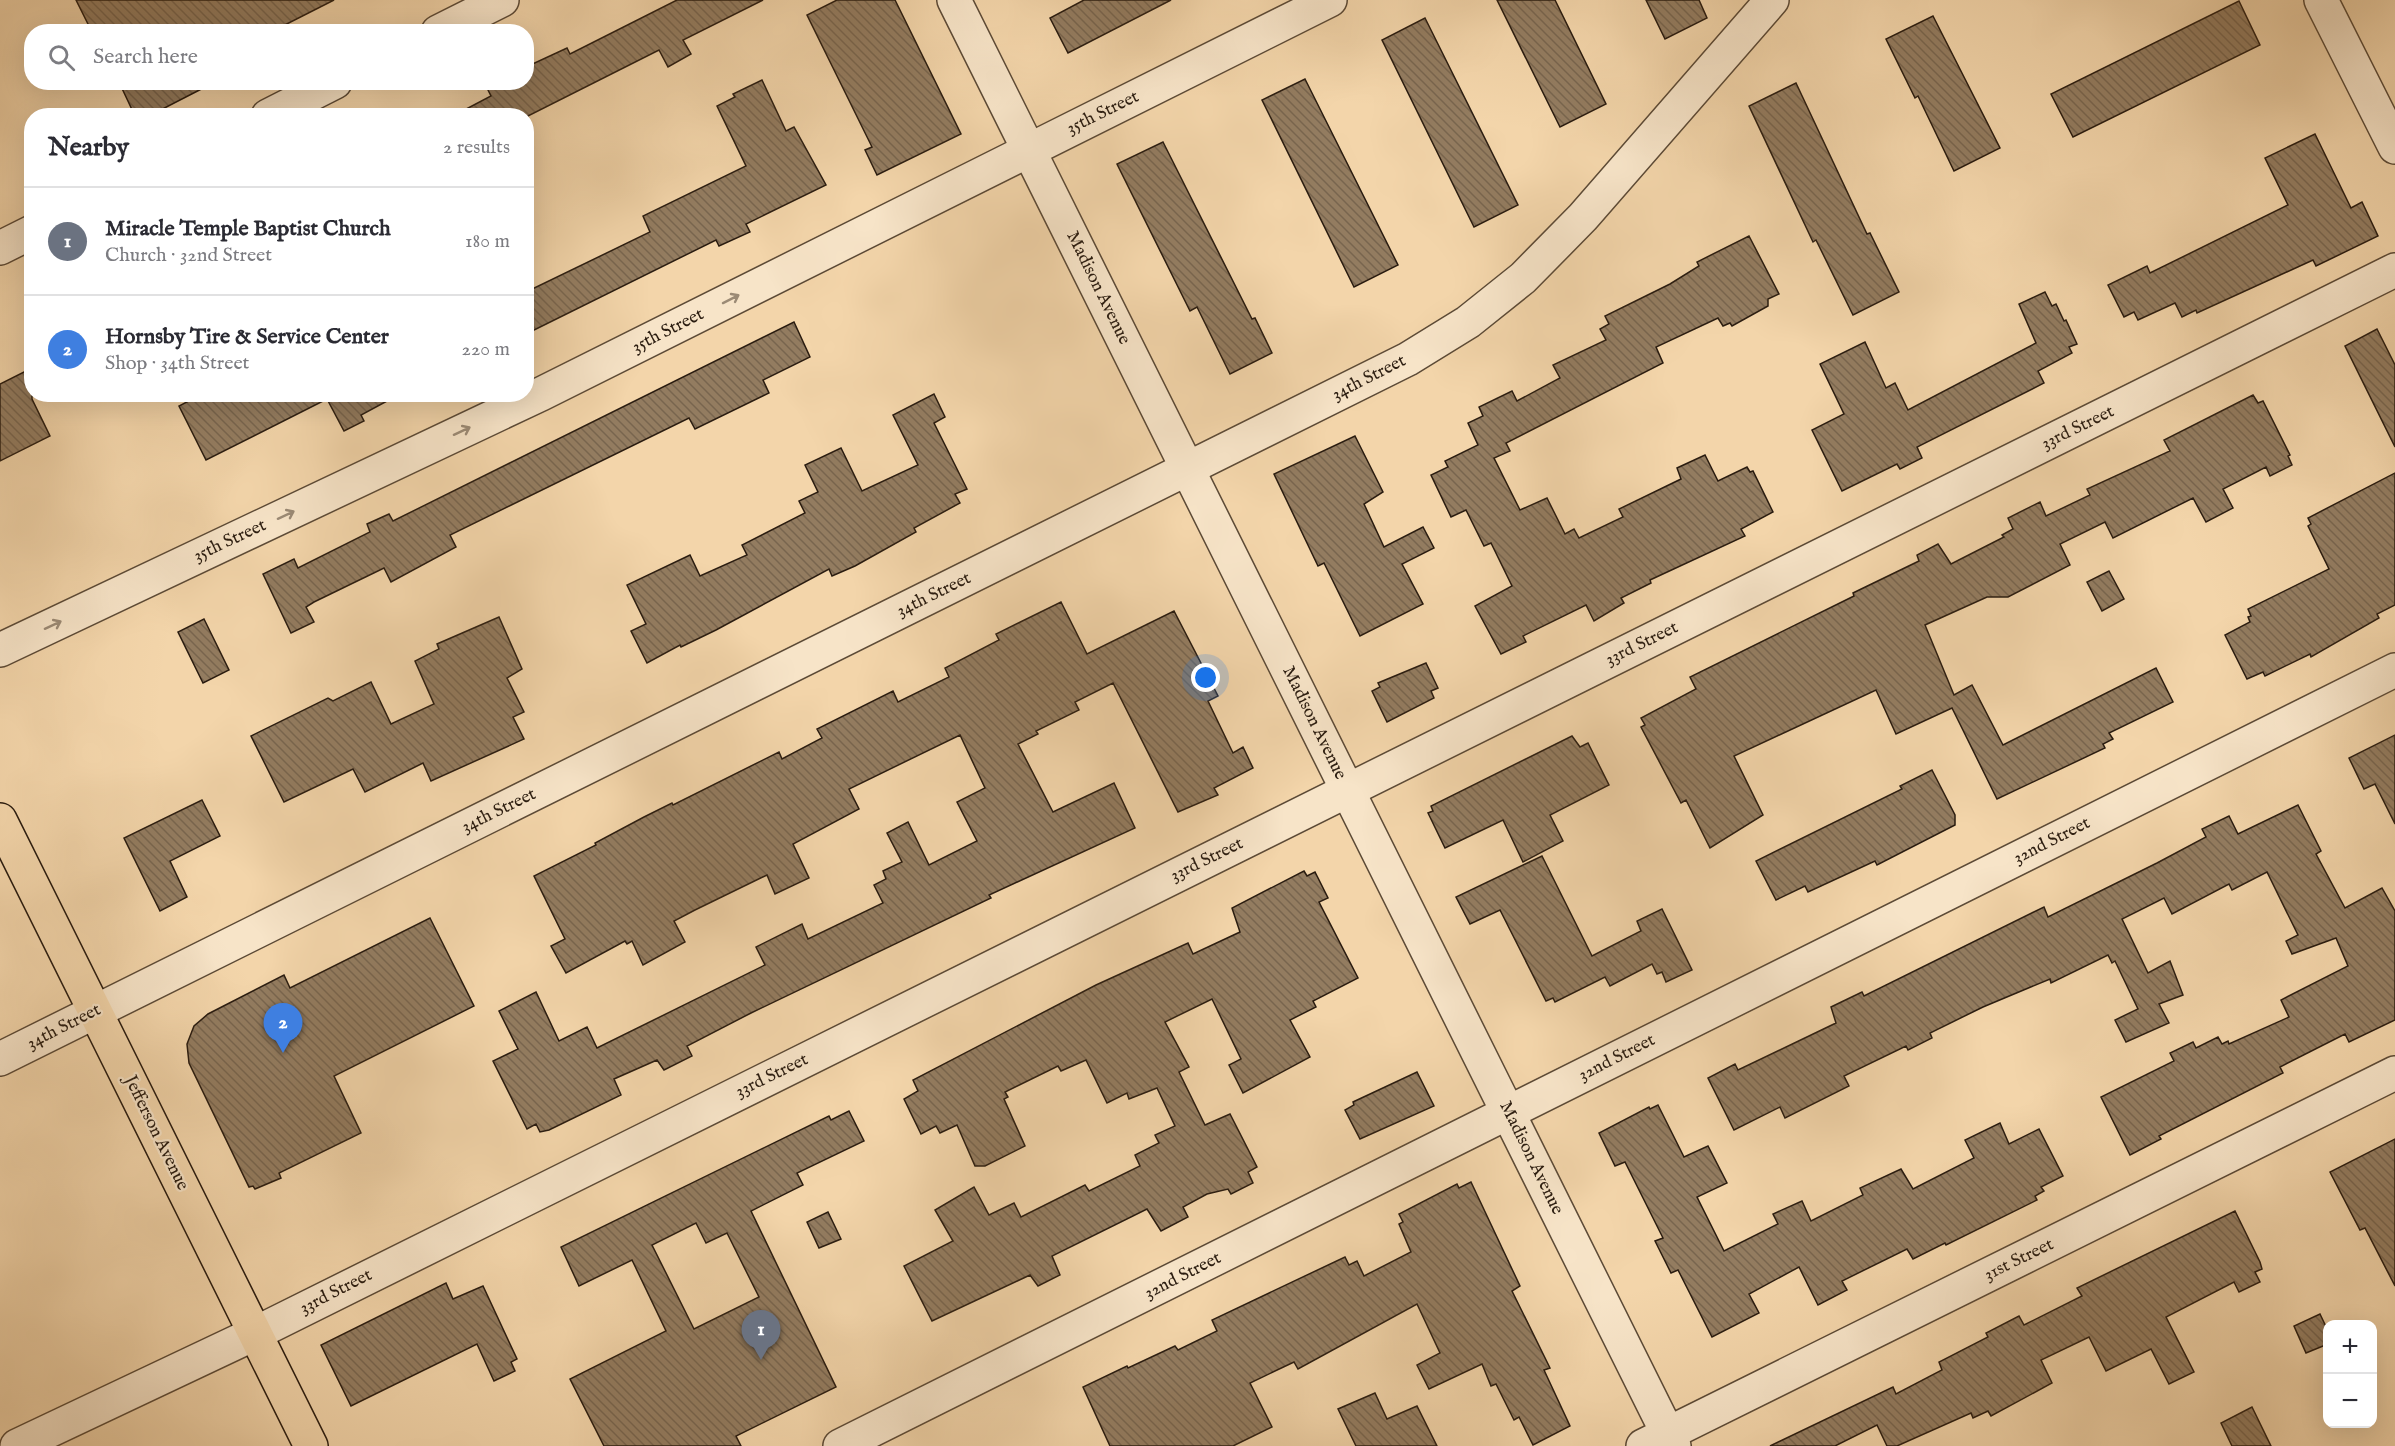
<!DOCTYPE html>
<html lang="en">
<head>
<meta charset="utf-8">
<style>
  :root { --surface:#fff; --page:#f7f7f7; --text:#2b2b33; --muted:#7c7c81; --line:#e1e1e2; --accent:#8f2418 }
  body { margin:0; font-family:"IM FELL English",serif; background:var(--page); color:var(--text) }
  .controls { position:absolute; right:18px; bottom:18px; display:grid; overflow:hidden; border-radius:12px; box-shadow:0 6px 24px #0002 }
  .controls button { width:54px; height:54px; display:grid; place-items:center; padding:0; border:0; border-bottom:2px solid var(--line); background:var(--surface); color:var(--text); font:30px sans-serif }
  .you { position:absolute; left:1206px; top:678px; width:21px; height:21px; margin:-15px; border:4px solid #fff; border-radius:50%; background:#1a73e8; box-shadow:0 0 0 9px #1a73e833 }
  .badge { display:grid; place-items:center; width:39px; height:39px; border-radius:50%; background:var(--accent); color:#fff; font-size:20px; font-weight:700 }
  .pin { position:absolute; translate:-50% -50px; filter:drop-shadow(0 2px 3px #0008) }
  .pin::after { content:''; position:absolute; top:32px; width:21px; height:18px; background:inherit; clip-path:polygon(0 0,100% 0,50% 100%) }
  .list { margin:0; padding:0; list-style:none }
  h2 { display:flex; justify-content:space-between; align-items:center; height:78px; margin:0; padding:0 24px; font-size:26px }
  h2 small { font-size:20px; font-weight:400; color:var(--muted) }
  .list li { display:grid; grid-template-columns:39px 1fr auto; gap:18px; align-items:center; box-sizing:border-box; height:108px; padding:0 24px; border-top:2px solid var(--line) }
  .list b { display:block; font-size:22px; white-space:nowrap }
  .list p { margin:0; font-size:20px; white-space:nowrap; color:var(--muted) }
  .list em { font-size:20px; font-style:normal; color:var(--muted) }
  .icon { flex:none; width:33px; height:33px; fill:none; stroke:currentColor; stroke-width:2; stroke-linecap:round; stroke-linejoin:round }
  .map { position:relative; flex:none; width:2395px; height:1446px; overflow:hidden }
  .search { position:absolute; background:var(--surface); box-shadow:0 6px 24px #0002; left:24px; top:24px; width:510px; height:66px; display:flex; align-items:center; gap:15px; box-sizing:border-box; padding:0 21px; border-radius:24px; color:var(--muted); font-size:22px }
  .panel { position:absolute; background:var(--surface); box-shadow:0 6px 24px #0002; left:24px; top:108px; width:510px; height:294px; border-radius:24px }
  .map>svg:first-child { display:block }
</style>
</head>
<body>
<div class="map">
<svg width="2395" height="1446" viewBox="0 0 2395 1446">
  <defs>
    <pattern id="building-back-hatch" width="6" height="6" patternUnits="userSpaceOnUse" patternTransform="scale(1.5)"><rect width="6" height="6" fill="#937c60"/><path d="M-1 5l2 2M0 0l6 6M5-1l2 2" fill="none" stroke="#78654e"/></pattern>
  </defs>
  <rect width="100%" height="100%" fill="#f3d5aa"/>
  <filter id="stains"><feTurbulence type="fractalNoise" baseFrequency=".00333" numOctaves="4"/><feColorMatrix values="0 0 0 0 .2 0 0 0 0 .09 0 0 0 0 .02 0 0 0 .5 -.17"/></filter>
  <radialGradient id="worn" r=".72"><stop offset=".6" stop-color="#630" stop-opacity="0"/><stop offset="1" stop-color="#630" stop-opacity=".3"/></radialGradient>
  <!-- building -->
  <g fill="url(#building-back-hatch)" stroke="#2a1c10" stroke-width="1.5" fill-rule="evenodd">
    <path d="M 76,0 L 334,0 L 271,32 L 92,32 Z"/>
    <path d="M 677,0 L 763,0 L 683,40 L 691,54 L 668,67 L 659,50 L 528,116 L 453,116 L 491,96 L 484,82 L 526,82 L 526,67 L 567,48 L 570,54 Z"/>
    <path d="M 837,0 L 895,0 L 961,134 L 877,175 L 865,150 L 872,147 L 807,15 Z"/>
    <path d="M 1084,0 L 1171,0 L 1068,53 L 1050,18 Z"/>
    <path d="M 1497,0 L 1555,0 L 1606,104 L 1560,127 Z"/>
    <path d="M 1646,0 L 1699,0 L 1707,18 L 1665,39 Z"/>
    <path d="M 2239,1 L 2260,45 L 2073,137 L 2051,94 Z"/>
    <path d="M 1933,16 L 2000,148 L 1954,171 L 1918,96 L 1915,98 L 1886,39 Z"/>
    <path d="M 1425,18 L 1518,205 L 1474,227 L 1382,40 Z"/>
    <path d="M 1305,79 L 1398,265 L 1354,287 L 1262,100 Z"/>
    <path d="M 762,80 L 786,131 L 794,127 L 826,185 L 746,224 L 750,232 L 719,246 L 716,240 L 526,334 L 526,292 L 650,232 L 643,216 L 746,166 L 717,106 L 735,97 L 733,94 Z"/>
    <path d="M 119,82 L 215,82 L 149,116 L 135,116 Z"/>
    <path d="M 1796,83 L 1867,234 L 1870,233 L 1899,292 L 1853,315 L 1816,240 L 1813,242 L 1749,106 Z"/>
    <path d="M 2315,134 L 2351,208 L 2362,202 L 2378,236 L 2316,266 L 2313,260 L 2197,313 L 2196,310 L 2182,317 L 2175,303 L 2138,320 L 2134,312 L 2124,317 L 2108,285 L 2147,266 L 2150,273 L 2288,205 L 2265,158 Z"/>
    <path d="M 1163,142 L 1252,319 L 1255,318 L 1272,353 L 1230,374 L 1197,307 L 1190,311 L 1117,164 Z"/>
    <path d="M 1749,236 L 1779,294 L 1768,299 L 1768,306 L 1732,326 L 1730,323 L 1723,326 L 1718,318 L 1656,347 L 1663,363 L 1506,443 L 1510,451 L 1494,458 L 1520,510 L 1547,498 L 1565,534 L 1574,529 L 1579,538 L 1623,517 L 1619,509 L 1681,479 L 1677,468 L 1705,455 L 1718,481 L 1747,467 L 1750,472 L 1753,471 L 1773,512 L 1741,529 L 1745,536 L 1650,580 L 1651,583 L 1621,598 L 1624,603 L 1594,621 L 1586,605 L 1523,636 L 1526,642 L 1501,654 L 1475,606 L 1512,586 L 1491,543 L 1484,546 L 1466,510 L 1451,517 L 1431,475 L 1448,467 L 1445,461 L 1478,445 L 1468,423 L 1483,416 L 1479,407 L 1512,391 L 1517,401 L 1560,378 L 1553,365 L 1606,340 L 1600,329 L 1609,324 L 1605,316 L 1670,284 L 1699,266 L 1697,262 Z"/>
    <path d="M 2045,292 L 2052,306 L 2056,304 L 2064,321 L 2066,320 L 2077,344 L 2069,347 L 2072,353 L 2038,371 L 2044,383 L 1917,447 L 1922,458 L 1900,469 L 1897,464 L 1842,491 L 1812,430 L 1844,414 L 1820,364 L 1865,342 L 1886,388 L 1895,383 L 1908,410 L 2036,343 L 2019,304 Z"/>
    <path d="M 794,322 L 810,357 L 763,380 L 769,393 L 695,429 L 689,418 L 450,535 L 456,547 L 391,582 L 384,568 L 314,602 L 306,607 L 314,622 L 291,633 L 263,574 L 294,559 L 298,568 L 370,532 L 367,524 L 389,514 L 393,521 Z"/>
    <path d="M 2377,329 L 2395,365 L 2395,447 L 2345,346 Z"/>
    <path d="M 32,368 L 32,399 L 50,436 L 0,461 L 0,384 Z"/>
    <path d="M 202,394 L 400,394 L 361,415 L 364,421 L 344,431 L 327,399 L 206,460 L 179,406 Z"/>
    <path d="M 934,394 L 945,417 L 934,423 L 967,489 L 955,494 L 960,503 L 914,528 L 916,532 L 855,566 L 832,576 L 829,569 L 716,630 L 681,647 L 680,645 L 647,663 L 631,631 L 646,624 L 627,585 L 690,555 L 700,576 L 747,555 L 742,545 L 805,513 L 799,501 L 818,492 L 805,465 L 841,448 L 862,491 L 918,465 L 893,415 Z"/>
    <path d="M 2253,395 L 2258,403 L 2263,401 L 2290,455 L 2288,456 L 2292,465 L 2270,476 L 2266,467 L 2223,489 L 2233,508 L 2206,522 L 2193,498 L 2113,538 L 2105,522 L 2060,544 L 2070,565 L 2008,597 L 1987,597 L 1925,625 L 1954,695 L 1972,685 L 2003,745 L 2156,668 L 2173,702 L 2109,733 L 2113,739 L 2103,744 L 2105,748 L 1997,799 L 1952,708 L 1896,734 L 1876,690 L 1734,756 L 1763,815 L 1710,848 L 1686,800 L 1681,803 L 1641,727 L 1645,725 L 1641,718 L 1696,689 L 1690,677 L 1854,596 L 1853,593 L 1919,561 L 1917,555 L 1938,544 L 1951,564 L 2004,537 L 2002,535 L 2013,529 L 2008,518 L 2040,502 L 2046,516 L 2090,495 L 2087,489 L 2170,451 L 2164,440 Z"/>
    <path d="M 1355,436 L 1383,492 L 1364,504 L 1384,547 L 1423,527 L 1434,548 L 1402,564 L 1423,604 L 1360,636 L 1324,563 L 1318,566 L 1274,474 Z"/>
    <path d="M 2395,473 L 2395,605 L 2377,614 L 2379,618 L 2311,657 L 2310,654 L 2265,676 L 2263,672 L 2247,679 L 2225,635 L 2250,622 L 2248,617 L 2251,616 L 2248,609 L 2329,569 L 2308,526 L 2311,524 L 2308,518 Z"/>
    <path d="M 2109,571 L 2124,599 L 2102,611 L 2087,582 Z"/>
    <path d="M 1061,602 L 1087,654 L 1174,611 L 1218,696 L 1208,701 L 1233,753 L 1243,747 L 1253,768 L 1214,788 L 1218,795 L 1178,812 L 1113,683 L 1075,702 L 1079,710 L 1036,731 L 1038,734 L 1018,744 L 1053,812 L 1114,783 L 1135,828 L 989,895 L 991,898 L 751,1013 L 687,1046 L 692,1056 L 664,1070 L 657,1060 L 614,1079 L 621,1095 L 549,1130 L 540,1132 L 536,1124 L 527,1129 L 493,1061 L 518,1049 L 499,1011 L 536,992 L 559,1041 L 587,1027 L 597,1048 L 765,965 L 756,947 L 802,924 L 808,939 L 883,903 L 874,885 L 886,879 L 883,871 L 902,862 L 887,833 L 908,822 L 929,865 L 977,841 L 957,802 L 985,788 L 960,735 L 849,789 L 859,809 L 793,844 L 809,878 L 775,894 L 767,875 L 695,910 L 674,921 L 685,942 L 643,965 L 632,941 L 627,944 L 625,941 L 566,973 L 551,946 L 565,939 L 534,876 L 596,845 L 595,843 L 644,817 L 672,803 L 673,805 L 779,752 L 782,759 L 822,738 L 817,729 L 893,691 L 898,702 L 949,677 L 945,668 L 999,640 L 996,634 Z"/>
    <path d="M 499,617 L 522,669 L 507,678 L 524,712 L 513,717 L 524,739 L 431,781 L 423,763 L 365,792 L 353,769 L 284,802 L 251,736 L 328,698 L 333,701 L 371,682 L 391,724 L 434,704 L 415,661 L 439,649 L 437,644 Z"/>
    <path d="M 204,619 L 229,670 L 203,683 L 178,632 Z"/>
    <path d="M 1426,663 L 1438,688 L 1431,691 L 1434,698 L 1387,722 L 1372,691 L 1380,687 L 1378,683 Z"/>
    <path d="M 2395,735 L 2395,824 L 2375,784 L 2364,789 L 2349,758 Z"/>
    <path d="M 1572,736 L 1580,747 L 1588,743 L 1609,785 L 1550,815 L 1563,841 L 1523,862 L 1503,820 L 1445,848 L 1428,813 L 1433,811 L 1431,806 Z"/>
    <path d="M 1932,770 L 1955,815 L 1955,825 L 1877,865 L 1875,861 L 1808,892 L 1805,886 L 1776,900 L 1756,861 L 1902,789 L 1900,786 Z"/>
    <path d="M 202,800 L 220,836 L 170,861 L 187,897 L 160,911 L 124,838 Z"/>
    <path d="M 2298,805 L 2321,851 L 2316,854 L 2345,908 L 2382,888 L 2395,911 L 2395,1020 L 2349,1042 L 2345,1034 L 2280,1067 L 2283,1073 L 2159,1136 L 2161,1139 L 2130,1155 L 2101,1097 L 2174,1061 L 2170,1053 L 2193,1042 L 2196,1048 L 2218,1037 L 2222,1044 L 2228,1041 L 2229,1044 L 2289,1017 L 2281,1000 L 2348,966 L 2336,938 L 2292,954 L 2286,941 L 2298,935 L 2267,872 L 2232,890 L 2229,884 L 2172,914 L 2164,898 L 2122,919 L 2148,973 L 2170,961 L 2183,995 L 2159,1004 L 2169,1023 L 2126,1042 L 2115,1020 L 2138,1009 L 2115,961 L 2112,963 L 2108,955 L 2051,983 L 2050,979 L 1983,1007 L 1930,1033 L 1932,1038 L 1908,1050 L 1906,1046 L 1844,1076 L 1849,1086 L 1785,1118 L 1780,1107 L 1734,1130 L 1708,1078 L 1735,1064 L 1738,1070 L 1836,1023 L 1831,1007 L 1862,992 L 1864,996 L 2044,907 L 2048,917 L 2157,863 L 2206,837 L 2202,829 L 2229,816 L 2238,834 Z"/>
    <path d="M 1542,856 L 1592,956 L 1641,931 L 1637,921 L 1662,909 L 1692,970 L 1666,982 L 1662,972 L 1657,974 L 1652,964 L 1610,986 L 1605,977 L 1555,1002 L 1553,998 L 1546,1001 L 1500,910 L 1470,924 L 1456,897 Z"/>
    <path d="M 1304,871 L 1307,876 L 1315,872 L 1328,898 L 1319,902 L 1358,978 L 1313,1001 L 1316,1007 L 1290,1020 L 1310,1057 L 1243,1093 L 1229,1065 L 1241,1059 L 1212,999 L 1165,1022 L 1189,1067 L 1179,1072 L 1205,1125 L 1230,1114 L 1257,1167 L 1248,1172 L 1253,1183 L 1231,1194 L 1228,1189 L 1207,1194 L 1183,1207 L 1188,1217 L 1161,1231 L 1147,1209 L 1052,1256 L 1060,1275 L 1038,1286 L 1030,1275 L 932,1321 L 904,1266 L 953,1241 L 935,1210 L 974,1187 L 989,1215 L 1014,1203 L 1021,1217 L 1085,1185 L 1089,1191 L 1140,1166 L 1135,1155 L 1159,1143 L 1155,1135 L 1175,1126 L 1157,1088 L 1129,1099 L 1127,1093 L 1107,1103 L 1086,1060 L 1061,1071 L 1058,1066 L 1005,1092 L 1008,1097 L 1004,1099 L 1025,1146 L 985,1166 L 975,1166 L 957,1125 L 940,1133 L 936,1126 L 921,1134 L 904,1099 L 918,1091 L 913,1080 L 1096,985 L 1188,943 L 1193,954 L 1240,932 L 1232,908 Z"/>
    <path d="M 430,918 L 474,1006 L 334,1076 L 361,1133 L 279,1173 L 281,1178 L 255,1189 L 253,1186 L 249,1187 L 189,1063 L 187,1044 L 194,1026 L 208,1014 L 284,975 L 290,988 Z"/>
    <path d="M 1417,1072 L 1434,1106 L 1360,1139 L 1345,1110 L 1354,1105 L 1353,1102 Z"/>
    <path d="M 1658,1105 L 1684,1157 L 1708,1146 L 1727,1183 L 1697,1197 L 1724,1251 L 1778,1224 L 1773,1214 L 1802,1201 L 1811,1221 L 1863,1195 L 1860,1188 L 1901,1169 L 1913,1189 L 1974,1158 L 1965,1140 L 2000,1123 L 2009,1144 L 2039,1129 L 2063,1176 L 2041,1187 L 2044,1191 L 2035,1196 L 2037,1200 L 1946,1245 L 1945,1243 L 1913,1259 L 1907,1249 L 1842,1281 L 1847,1290 L 1818,1305 L 1799,1267 L 1749,1294 L 1759,1313 L 1712,1337 L 1678,1270 L 1671,1273 L 1655,1241 L 1663,1238 L 1625,1162 L 1615,1166 L 1599,1133 L 1649,1107 L 1650,1109 Z"/>
    <path d="M 849,1111 L 864,1141 L 797,1173 L 803,1185 L 751,1211 L 836,1387 L 736,1436 L 741,1446 L 604,1446 L 570,1379 L 666,1331 L 632,1260 L 579,1286 L 561,1247 L 829,1116 L 831,1120 ZM 696,1223 L 706,1243 L 727,1233 L 759,1297 L 694,1329 L 652,1245 Z"/>
    <path d="M 2395,1139 L 2395,1286 L 2365,1228 L 2360,1230 L 2330,1172 Z"/>
    <path d="M 1471,1182 L 1520,1286 L 1512,1291 L 1550,1368 L 1544,1370 L 1570,1426 L 1533,1445 L 1519,1417 L 1514,1420 L 1496,1384 L 1491,1386 L 1482,1364 L 1429,1389 L 1417,1365 L 1440,1353 L 1417,1304 L 1298,1369 L 1294,1362 L 1250,1383 L 1272,1427 L 1233,1446 L 1110,1446 L 1083,1387 L 1127,1366 L 1128,1368 L 1175,1346 L 1178,1350 L 1217,1331 L 1212,1320 L 1345,1257 L 1349,1265 L 1357,1261 L 1364,1276 L 1411,1252 L 1399,1224 L 1403,1222 L 1399,1214 L 1457,1184 L 1459,1188 Z"/>
    <path d="M 2235,1211 L 2260,1262 L 2262,1269 L 2255,1272 L 2260,1282 L 2239,1292 L 2234,1282 L 2166,1317 L 2194,1372 L 2169,1384 L 2151,1349 L 2106,1371 L 2089,1337 L 2041,1360 L 2052,1383 L 1991,1416 L 1988,1411 L 1973,1418 L 1971,1413 L 1897,1446 L 1887,1446 L 1877,1425 L 1835,1446 L 1770,1446 L 1893,1387 L 1896,1394 L 1942,1370 L 1939,1362 L 1988,1337 L 1986,1333 L 2019,1316 L 2024,1325 L 2082,1296 L 2077,1288 Z"/>
    <path d="M 828,1212 L 841,1239 L 819,1248 L 807,1222 Z"/>
    <path d="M 446,1283 L 453,1299 L 483,1286 L 517,1359 L 511,1362 L 515,1371 L 494,1381 L 477,1344 L 351,1406 L 321,1345 Z"/>
    <path d="M 2320,1314 L 2328,1331 L 2328,1344 L 2306,1353 L 2294,1326 Z"/>
    <path d="M 1375,1393 L 1387,1419 L 1417,1406 L 1437,1446 L 1356,1446 L 1338,1409 Z"/>
    <path d="M 2252,1407 L 2271,1446 L 2232,1446 L 2221,1423 Z"/>
  </g>
  <g fill="none" stroke-linecap="round" stroke-linejoin="round">
    <defs>
      <g id="minor">
        <path d="M 954,0 L 1674,1446"/>
        <path d="M 2321,0 L 2395,147"/>
        <path d="M 438,32 L 502,0"/>
        <path d="M 268,116 L 335,82"/>
        <path d="M 0,248 L 32,232"/>
        <path d="M 0,650 L 541,394 L 1330,0"/>
        <path d="M 0,1059 L 1408,359 L 1468,322 L 1523,278 L 1583,217 L 1772,0"/>
        <path d="M 17,1446 L 256,1333 L 2395,270"/>
        <path d="M 840,1446 L 2395,670"/>
        <path d="M 1643,1446 L 2395,1073"/>
      </g>
      <path id="major" d="M 0,820 L 311,1446"/>
    </defs>
    <!-- minor casing -->
    <use href="#minor" stroke="#5c4a36" stroke-width="36"/>
    <!-- major casing -->
    <use href="#major" stroke="#2a1c10" stroke-width="36"/>
    <!-- minor -->
    <use href="#minor" stroke="#f7e4c8" stroke-width="33"/>
    <!-- major -->
    <use href="#major" stroke="#f3d5aa" stroke-width="33"/>
  </g>
  <!-- one-way arrows -->
  <defs><path id="oneway-shaft" d="M-6 0H5M1.5-3L5.5 0L1.5 3" fill="none" stroke-width="1.6" stroke-linecap="round" stroke-linejoin="round" transform="scale(1.5)"/></defs>
  <g stroke="#9b8a75">
    <use href="#oneway-shaft" transform="translate(731 299) rotate(-27)"/>
    <use href="#oneway-shaft" transform="translate(462 431) rotate(-25)"/>
    <use href="#oneway-shaft" transform="translate(286 515) rotate(-25)"/>
    <use href="#oneway-shaft" transform="translate(53 625) rotate(-25)"/>
  </g>
  <g text-anchor="middle" dominant-baseline="central" stroke-width="4.5" stroke-linejoin="round" paint-order="stroke">
    <!-- street labels -->
    <g font-size="18" fill="#2a1c10" stroke="#f7e4c8">
      <text transform="translate(1103 113) rotate(-26)">35th Street</text>
      <text transform="translate(1098 288) rotate(64)">Madison Avenue</text>
      <text transform="translate(668 331) rotate(-27)">35th Street</text>
      <text transform="translate(1369 378) rotate(-27)">34th Street</text>
      <text transform="translate(2078 428) rotate(-26)">33rd Street</text>
      <text transform="translate(230 541) rotate(-25)">35th Street</text>
      <text transform="translate(934 595) rotate(-26)">34th Street</text>
      <text transform="translate(1642 644) rotate(-26)">33rd Street</text>
      <text transform="translate(1314 723) rotate(64)">Madison Avenue</text>
      <text transform="translate(499 811) rotate(-26)">34th Street</text>
      <text transform="translate(2052 841) rotate(-27)">32nd Street</text>
      <text transform="translate(1207 860) rotate(-26)">33rd Street</text>
      <text transform="translate(64 1027) rotate(-27)">34th Street</text>
      <text transform="translate(1617 1058) rotate(-27)">32nd Street</text>
      <text transform="translate(772 1076) rotate(-26)">33rd Street</text>
      <text transform="translate(156 1133) rotate(64)">Jefferson Avenue</text>
      <text transform="translate(1531 1158) rotate(64)">Madison Avenue</text>
      <text transform="translate(2019 1260) rotate(-26)">31st Street</text>
      <text transform="translate(1183 1276) rotate(-27)">32nd Street</text>
      <text transform="translate(336 1292) rotate(-27)">33rd Street</text>
    </g>
  </g>
  <rect width="100%" height="100%" filter="url(#stains)"/>
  <rect width="100%" height="100%" fill="url(#worn)"/>
</svg>
<div class="controls">
<button>+</button>
<button>−</button>
</div>
<div class="you"></div>
<div class="pin badge" style="left:761px;top:1360px;background:#6b7280">1</div>
<div class="pin badge" style="left:283px;top:1053px;background:#3f7fe0">2</div>
<div class="search"><svg class="icon" aria-label="search" viewBox="0 0 24 24"><circle cx="10" cy="10" r="6"/><path d="M15 15l6 6"/></svg>Search here</div>
<section class="panel">
<h2>Nearby<small>2 results</small></h2>
<ul class="list">
<li><span class="badge" style="background:#6b7280">1</span><div><b>Miracle Temple Baptist Church</b><p>Church · 32nd Street</p></div><em>180 m</em></li>
<li><span class="badge" style="background:#3f7fe0">2</span><div><b>Hornsby Tire &amp; Service Center</b><p>Shop · 34th Street</p></div><em>220 m</em></li>
</ul>
</section>
</div>
</body>
</html>
